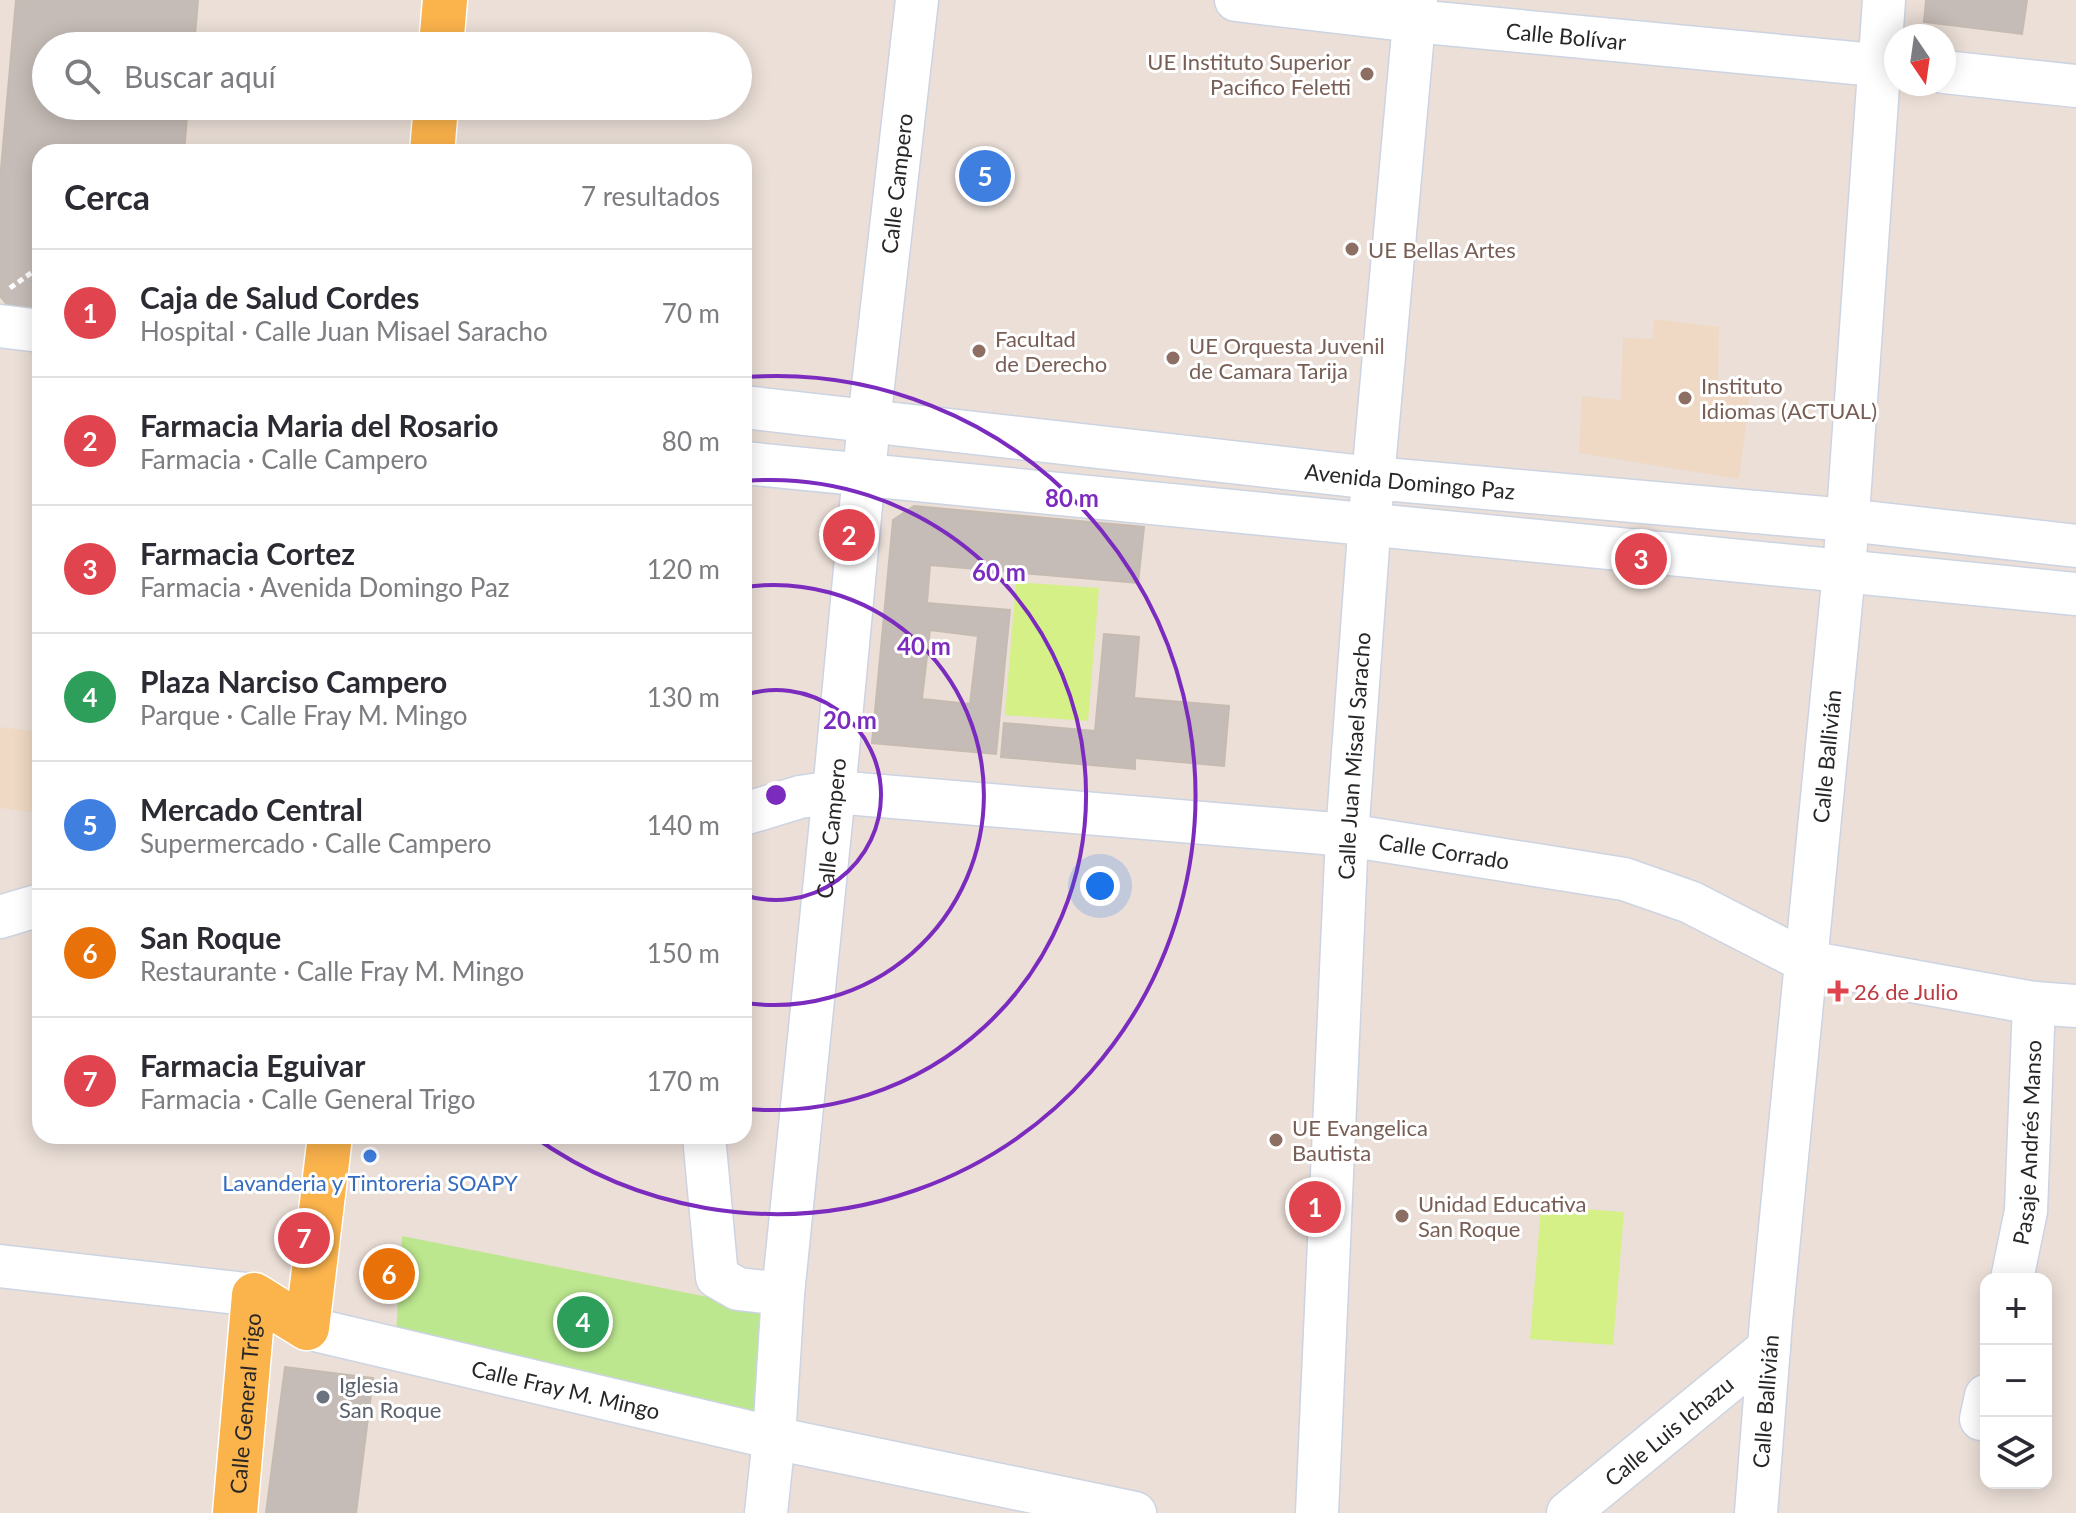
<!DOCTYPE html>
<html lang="es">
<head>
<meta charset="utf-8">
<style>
  :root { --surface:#fff; --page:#f2f2f3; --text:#2b2b33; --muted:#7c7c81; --line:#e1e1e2; --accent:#0f766e }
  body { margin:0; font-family:Lato,sans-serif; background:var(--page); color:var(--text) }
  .controls { position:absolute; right:24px; bottom:24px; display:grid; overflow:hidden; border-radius:16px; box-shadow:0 4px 20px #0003 }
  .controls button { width:72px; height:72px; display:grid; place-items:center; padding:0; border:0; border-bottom:2px solid var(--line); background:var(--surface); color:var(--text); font:40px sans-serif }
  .compass { position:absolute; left:1884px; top:24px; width:72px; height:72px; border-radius:50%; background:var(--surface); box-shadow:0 4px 20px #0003; rotate:167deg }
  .you { position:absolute; left:1100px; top:886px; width:28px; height:28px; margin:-20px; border:6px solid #fff; border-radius:50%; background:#1a73e8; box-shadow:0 0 0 12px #1a73e833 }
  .badge { display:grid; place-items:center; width:52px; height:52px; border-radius:50%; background:var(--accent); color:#fff; font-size:26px; font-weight:700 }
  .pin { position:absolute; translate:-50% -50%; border:4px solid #fff; box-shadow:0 2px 8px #0006 }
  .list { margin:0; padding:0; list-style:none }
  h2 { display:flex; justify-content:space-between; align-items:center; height:104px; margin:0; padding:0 32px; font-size:34px }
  h2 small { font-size:26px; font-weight:400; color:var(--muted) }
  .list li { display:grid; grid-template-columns:52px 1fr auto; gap:24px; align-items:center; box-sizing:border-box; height:128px; padding:0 32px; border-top:2px solid var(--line) }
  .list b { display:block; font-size:30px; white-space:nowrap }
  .list p { margin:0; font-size:26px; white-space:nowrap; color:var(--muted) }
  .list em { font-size:26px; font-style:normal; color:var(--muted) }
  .icon { flex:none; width:44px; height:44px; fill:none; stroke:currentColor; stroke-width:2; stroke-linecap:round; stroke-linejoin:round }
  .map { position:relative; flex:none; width:2076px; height:1513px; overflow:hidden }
  .search { position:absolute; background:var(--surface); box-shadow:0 4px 20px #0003; left:32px; top:32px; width:720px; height:88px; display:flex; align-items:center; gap:20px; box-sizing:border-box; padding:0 28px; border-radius:44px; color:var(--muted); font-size:30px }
  .panel { position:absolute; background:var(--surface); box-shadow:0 4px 20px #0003; left:32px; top:144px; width:720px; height:1000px; border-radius:24px }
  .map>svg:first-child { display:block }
</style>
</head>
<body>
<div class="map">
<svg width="2076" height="1513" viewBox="0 0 2076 1513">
  <rect width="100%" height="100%" fill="#ebdfd7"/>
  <!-- education -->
  <g fill="#efd9c4">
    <path d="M 1654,319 L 1719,327 L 1718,393 L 1750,394 L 1739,479 L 1579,453 L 1582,396 L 1621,400 L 1623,338 L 1653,339 Z"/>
    <path d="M 0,727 L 40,732 L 40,813 L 0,808 Z"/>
  </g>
  <!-- green -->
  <path fill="#bce78e" d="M 402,1236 L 773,1310 L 752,1423 L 396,1334 Z"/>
  <!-- pitch -->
  <g fill="#d6f088">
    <path d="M 1016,582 L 1099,588 L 1088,721 L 1005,715 Z"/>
    <path d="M 1541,1206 L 1624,1212 L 1613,1345 L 1530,1339 Z"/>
  </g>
  <!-- building -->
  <g fill="#c6bcb7" stroke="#c6bbb1" stroke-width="2" fill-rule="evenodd">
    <path d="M 16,0 L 198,0 L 194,46 L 46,46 L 46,106 L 188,106 L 184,152 L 40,152 L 40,310 L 10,308 L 0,296 L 0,180 Z"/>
    <path d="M 1926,0 L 2027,0 L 2022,34 L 1924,22 Z"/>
    <path d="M 914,506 L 1144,527 L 1138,583 L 930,565 L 927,603 L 1010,610 L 996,754 L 872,743 L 893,520 ZM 930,630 L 978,636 L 970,704 L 922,699 Z"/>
    <path d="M 1104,634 L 1139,637 L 1134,698 L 1229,706 L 1224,766 L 1135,758 L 1135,769 L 1001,757 L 1004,723 L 1095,731 Z"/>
    <path d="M 285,1367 L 373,1378 L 356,1513 L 266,1513 Z"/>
  </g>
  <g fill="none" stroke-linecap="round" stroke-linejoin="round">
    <defs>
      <g id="minor">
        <path id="s1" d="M 1236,0 L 1414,21 L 1896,67"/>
        <path d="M 1944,72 L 2076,86"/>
        <path d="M 0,326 L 40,331"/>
        <path id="s2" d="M 744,407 L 1373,478 L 1847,520 L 2076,546"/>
        <path d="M 744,463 L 2076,594"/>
        <path id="s3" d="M 744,814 L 800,797 L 834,792 L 1347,835 L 1624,879 L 1690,902 L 1807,962 L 2034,1003 L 2076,1006"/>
        <path d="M 0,917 L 40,905"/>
        <path d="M 704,1136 L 717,1277 L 738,1289 L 783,1294"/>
        <path d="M 0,1266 L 254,1295"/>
        <path id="s4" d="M 2012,1279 L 2026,1211 L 2034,1003"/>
        <path id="s5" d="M 307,1328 L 774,1438 L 1135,1513"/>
        <path d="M 1981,1419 L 1986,1396"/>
        <path id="s6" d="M 766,1513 L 774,1438 L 783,1294 L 834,792 L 869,421 L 917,0"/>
        <path id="s7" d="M 1317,1513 L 1347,835 L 1373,478 L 1416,0"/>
        <path id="s8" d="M 1568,1513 L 1769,1348"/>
        <path id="s9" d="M 1756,1513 L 1771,1321 L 1844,572 L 1884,0"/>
      </g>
      <g id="major">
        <path d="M 441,46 L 445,0"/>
        <path d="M 432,152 L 436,106"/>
        <path id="s10" d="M 235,1513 L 254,1295 L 307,1328 L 330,1136"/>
      </g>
    </defs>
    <!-- minor casing -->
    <use href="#minor" stroke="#ccd4e2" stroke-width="45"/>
    <!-- major casing -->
    <use href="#major" stroke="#fff" stroke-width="47"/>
    <!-- path -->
    <path stroke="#fff" stroke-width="5" stroke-dasharray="6 4" stroke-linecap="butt" d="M 10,288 L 38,268"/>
    <!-- minor -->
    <use href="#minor" stroke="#fff" stroke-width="42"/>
    <!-- major -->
    <use href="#major" stroke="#fbb34c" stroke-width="44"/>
  </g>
  <!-- distance rings -->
  <g fill="none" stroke="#7b2cbf" stroke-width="4">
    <path d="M744 695A105 105 0 1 1 744 895"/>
    <path d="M745 587A210 210 0 1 1 745 1003"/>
    <path d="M746 481A315 315 0 1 1 746 1109"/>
    <path d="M747 377A419 419 0 1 1 533 1136"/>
  </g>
  <!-- markers -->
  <g fill="#8d6e63" stroke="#fff" stroke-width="3">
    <circle cx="1367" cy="74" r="8"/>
    <circle cx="1352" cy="249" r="8"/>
    <circle cx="979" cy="351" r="8"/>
    <circle cx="1173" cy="358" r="8"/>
    <circle cx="1685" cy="398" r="8"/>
    <circle cx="1276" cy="1140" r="8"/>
    <circle cx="1402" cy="1216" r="8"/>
  </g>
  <path fill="#e0444e" stroke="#fff" stroke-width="3" d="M1834 979h8v8h8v8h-8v8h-8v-8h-8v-8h8z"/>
  <circle fill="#3f7fe0" stroke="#fff" stroke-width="3" cx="370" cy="1156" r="8"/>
  <circle fill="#6b7280" stroke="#fff" stroke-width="3" cx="323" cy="1397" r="8"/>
  <g text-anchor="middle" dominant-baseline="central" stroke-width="6" stroke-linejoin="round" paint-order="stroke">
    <!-- street labels -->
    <g font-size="22" fill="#272727" stroke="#fff">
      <text stroke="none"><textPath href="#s1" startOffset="332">Calle Bolívar</textPath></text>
      <text stroke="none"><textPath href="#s6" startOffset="1336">Calle Campero</textPath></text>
      <text stroke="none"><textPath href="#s2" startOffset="670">Avenida Domingo Paz</textPath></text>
      <text stroke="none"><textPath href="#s7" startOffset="758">Calle Juan Misael Saracho</textPath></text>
      <text stroke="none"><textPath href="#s9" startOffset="760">Calle Ballivián</textPath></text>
      <text stroke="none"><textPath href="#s6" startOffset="688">Calle Campero</textPath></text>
      <text stroke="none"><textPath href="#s3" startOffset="706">Calle Corrado</textPath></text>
      <text stroke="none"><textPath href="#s4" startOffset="138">Pasaje Andrés Manso</textPath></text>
      <text stroke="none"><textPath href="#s5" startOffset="266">Calle Fray M. Mingo</textPath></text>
      <text stroke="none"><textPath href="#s9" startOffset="112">Calle Ballivián</textPath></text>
      <text stroke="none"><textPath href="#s10" startOffset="110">Calle General Trigo</textPath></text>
      <text stroke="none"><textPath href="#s8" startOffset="130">Calle Luis Ichazu</textPath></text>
    </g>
    <!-- education labels -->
    <g font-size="22" fill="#785e54" stroke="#fff" text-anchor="start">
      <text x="1351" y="61" text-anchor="end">UE Instituto Superior<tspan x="1351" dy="25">Pacifico Feletti</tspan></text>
      <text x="1368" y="249">UE Bellas Artes</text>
      <text x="995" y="338">Facultad<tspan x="995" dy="25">de Derecho</tspan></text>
      <text x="1189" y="345">UE Orquesta Juvenil<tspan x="1189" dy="25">de Camara Tarija</tspan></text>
      <text x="1701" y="385">Instituto<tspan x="1701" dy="25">Idiomas (ACTUAL)</tspan></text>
      <text x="1292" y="1127">UE Evangelica<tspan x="1292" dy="25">Bautista</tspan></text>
      <text x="1418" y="1203">Unidad Educativa<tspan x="1418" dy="25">San Roque</tspan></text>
    </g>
    <!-- health labels -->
    <g font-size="22" fill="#be3a42" stroke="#fff" text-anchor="start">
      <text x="1854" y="991">26 de Julio</text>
    </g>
    <!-- shop labels -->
    <g font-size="22" fill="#366cbe" stroke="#fff">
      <text x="370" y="1182">Lavanderia y Tintoreria SOAPY</text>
    </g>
    <!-- worship labels -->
    <g font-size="22" fill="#5b616d" stroke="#fff" text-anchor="start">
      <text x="339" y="1384">Iglesia<tspan x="339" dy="25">San Roque</tspan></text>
    </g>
  </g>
  <circle cx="776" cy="795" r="12" fill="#7b2cbf" stroke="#fff" stroke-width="4"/>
  <g font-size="24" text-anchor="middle" font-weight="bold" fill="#7b2cbf" stroke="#fff" stroke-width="6" stroke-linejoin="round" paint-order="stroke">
    <text x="1072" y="507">80 m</text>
    <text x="999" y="581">60 m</text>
    <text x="924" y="655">40 m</text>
    <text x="850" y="729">20 m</text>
  </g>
</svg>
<div class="controls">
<button>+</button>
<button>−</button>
<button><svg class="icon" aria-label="layers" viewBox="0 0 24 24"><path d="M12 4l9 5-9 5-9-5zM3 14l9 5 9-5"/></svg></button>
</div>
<svg class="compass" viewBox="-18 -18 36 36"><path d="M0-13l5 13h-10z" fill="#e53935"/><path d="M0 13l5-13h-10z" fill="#7c7c81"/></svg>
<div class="you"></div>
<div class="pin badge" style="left:1315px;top:1207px;background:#e0444e">1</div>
<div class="pin badge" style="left:849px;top:535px;background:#e0444e">2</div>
<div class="pin badge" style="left:1641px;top:559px;background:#e0444e">3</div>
<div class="pin badge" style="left:583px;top:1322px;background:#2e9e5b">4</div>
<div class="pin badge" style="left:985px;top:176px;background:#3f7fe0">5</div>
<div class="pin badge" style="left:389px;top:1274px;background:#e8710a">6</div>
<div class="pin badge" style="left:304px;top:1238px;background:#e0444e">7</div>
<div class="search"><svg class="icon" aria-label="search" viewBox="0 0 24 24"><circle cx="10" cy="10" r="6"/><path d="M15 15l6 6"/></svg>Buscar aquí</div>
<section class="panel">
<h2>Cerca<small>7 resultados</small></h2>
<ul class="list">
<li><span class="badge" style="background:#e0444e">1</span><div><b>Caja de Salud Cordes</b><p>Hospital · Calle Juan Misael Saracho</p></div><em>70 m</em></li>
<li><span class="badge" style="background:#e0444e">2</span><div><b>Farmacia Maria del Rosario</b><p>Farmacia · Calle Campero</p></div><em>80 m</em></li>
<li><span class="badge" style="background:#e0444e">3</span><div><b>Farmacia Cortez</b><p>Farmacia · Avenida Domingo Paz</p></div><em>120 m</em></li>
<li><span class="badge" style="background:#2e9e5b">4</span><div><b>Plaza Narciso Campero</b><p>Parque · Calle Fray M. Mingo</p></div><em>130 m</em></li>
<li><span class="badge" style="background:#3f7fe0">5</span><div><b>Mercado Central</b><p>Supermercado · Calle Campero</p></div><em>140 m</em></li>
<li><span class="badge" style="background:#e8710a">6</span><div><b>San Roque</b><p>Restaurante · Calle Fray M. Mingo</p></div><em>150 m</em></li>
<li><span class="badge" style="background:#e0444e">7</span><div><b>Farmacia Eguivar</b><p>Farmacia · Calle General Trigo</p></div><em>170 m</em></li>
</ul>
</section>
</div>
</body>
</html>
